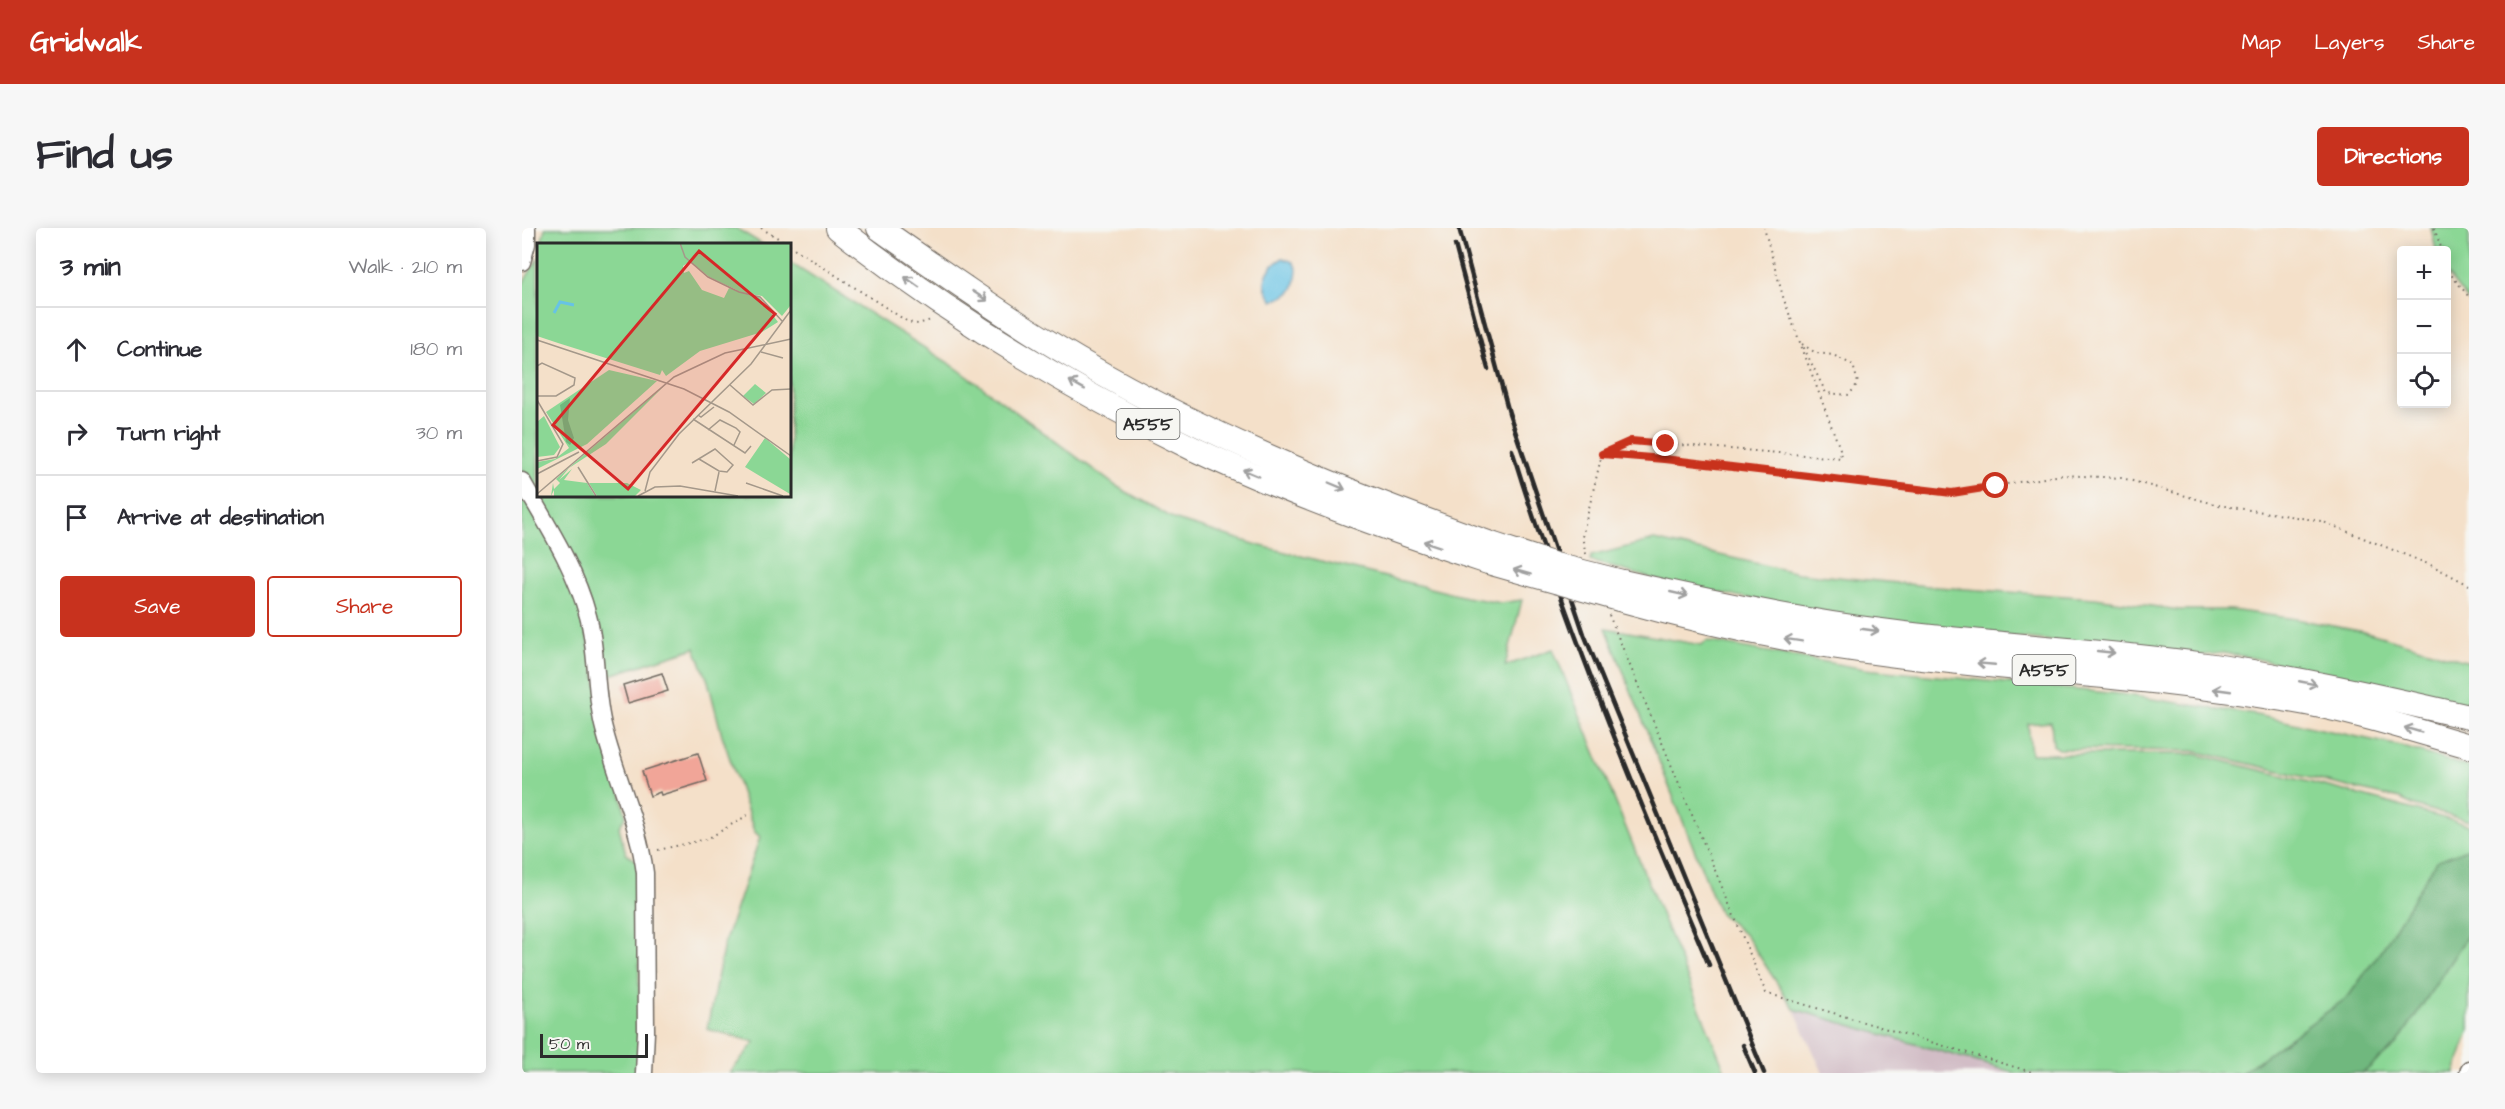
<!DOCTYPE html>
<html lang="en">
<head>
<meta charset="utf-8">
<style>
  :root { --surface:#fff; --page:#f7f7f7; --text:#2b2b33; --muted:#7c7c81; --line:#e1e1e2; --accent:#c8321e }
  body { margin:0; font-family:"Architects Daughter",sans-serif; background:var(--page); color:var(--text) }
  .controls { position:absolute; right:18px; top:18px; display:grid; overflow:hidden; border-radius:6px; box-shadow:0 3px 15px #0003 }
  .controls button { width:54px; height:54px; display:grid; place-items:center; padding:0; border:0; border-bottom:2px solid var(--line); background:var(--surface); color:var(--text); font:30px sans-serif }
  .scale { position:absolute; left:18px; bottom:15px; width:108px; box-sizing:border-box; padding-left:6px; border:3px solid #2b2b2b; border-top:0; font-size:16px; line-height:21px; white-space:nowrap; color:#2b2b2b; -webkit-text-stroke:4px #f6f6f2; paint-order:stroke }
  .stop { position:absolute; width:18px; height:18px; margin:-14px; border:4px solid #c8321e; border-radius:50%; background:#fff }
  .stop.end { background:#c8321e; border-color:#fff; box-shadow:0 2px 6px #0008 }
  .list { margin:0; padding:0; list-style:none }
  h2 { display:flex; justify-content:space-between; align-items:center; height:78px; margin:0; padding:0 24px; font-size:26px }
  h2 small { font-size:20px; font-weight:400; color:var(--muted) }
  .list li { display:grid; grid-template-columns:39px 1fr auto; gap:18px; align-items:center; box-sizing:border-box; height:84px; padding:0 24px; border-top:2px solid var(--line) }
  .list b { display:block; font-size:22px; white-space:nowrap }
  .list em { font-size:20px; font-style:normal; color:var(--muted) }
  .actions { display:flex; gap:12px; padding:18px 24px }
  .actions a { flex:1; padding:14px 0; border:2px solid var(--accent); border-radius:6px; text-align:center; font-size:21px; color:var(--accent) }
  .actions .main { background:var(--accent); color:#fff }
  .icon { flex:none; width:33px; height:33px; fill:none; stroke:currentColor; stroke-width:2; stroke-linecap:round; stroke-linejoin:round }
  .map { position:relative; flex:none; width:1947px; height:845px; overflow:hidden; border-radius:6px }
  header { display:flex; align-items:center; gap:36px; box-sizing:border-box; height:84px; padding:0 30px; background:var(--accent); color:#fff }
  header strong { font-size:28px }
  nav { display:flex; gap:33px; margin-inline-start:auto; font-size:21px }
  .intro { display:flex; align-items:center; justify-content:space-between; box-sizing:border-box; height:144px; padding:0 36px }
  h1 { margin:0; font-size:42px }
  .button { padding:15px 27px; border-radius:6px; background:var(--accent); color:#fff; font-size:21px; font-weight:700 }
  main { display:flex; gap:36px; padding:0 36px }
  aside { flex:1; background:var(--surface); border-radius:6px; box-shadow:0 3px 15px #0003 }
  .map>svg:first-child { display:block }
</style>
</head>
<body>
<header>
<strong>Gridwalk</strong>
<nav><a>Map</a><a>Layers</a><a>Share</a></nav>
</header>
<div class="intro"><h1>Find us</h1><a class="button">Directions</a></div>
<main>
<aside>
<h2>3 min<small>Walk · 210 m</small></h2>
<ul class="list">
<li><svg class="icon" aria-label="ahead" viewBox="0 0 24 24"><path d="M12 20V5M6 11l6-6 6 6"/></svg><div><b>Continue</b></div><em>180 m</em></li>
<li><svg class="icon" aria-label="right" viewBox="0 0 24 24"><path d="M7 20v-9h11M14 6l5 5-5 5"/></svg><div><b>Turn right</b></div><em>30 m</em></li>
<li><svg class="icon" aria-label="arrive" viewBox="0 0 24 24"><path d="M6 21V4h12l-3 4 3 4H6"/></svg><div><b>Arrive at destination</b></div></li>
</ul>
<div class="actions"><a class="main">Save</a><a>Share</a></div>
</aside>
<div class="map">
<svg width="1947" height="845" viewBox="0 0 1947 845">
  <rect width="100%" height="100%" fill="#f6f6f2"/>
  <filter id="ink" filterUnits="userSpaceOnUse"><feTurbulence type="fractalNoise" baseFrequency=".0167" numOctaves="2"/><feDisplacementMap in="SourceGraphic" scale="12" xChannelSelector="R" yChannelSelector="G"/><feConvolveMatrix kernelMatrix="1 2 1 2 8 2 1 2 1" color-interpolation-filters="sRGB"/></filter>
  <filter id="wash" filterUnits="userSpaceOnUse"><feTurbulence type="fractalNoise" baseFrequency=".008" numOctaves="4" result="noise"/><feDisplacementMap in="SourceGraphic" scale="24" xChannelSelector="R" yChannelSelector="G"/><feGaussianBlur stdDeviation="1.35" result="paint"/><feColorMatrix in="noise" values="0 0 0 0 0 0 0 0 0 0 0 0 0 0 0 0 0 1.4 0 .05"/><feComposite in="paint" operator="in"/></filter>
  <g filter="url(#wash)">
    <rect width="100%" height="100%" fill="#f4e0c9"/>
    <!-- industrial -->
    <path fill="#d2bdc6" d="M 1272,781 L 1494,845 L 1301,845 Z"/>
    <!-- green -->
    <g fill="#8bd795" stroke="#5b8160" stroke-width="1.5">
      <path d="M 23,0 L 214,0 L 240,16 L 19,16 Z"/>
      <path d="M 1909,0 L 1947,0 L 1947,74 L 1925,46 L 1924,22 L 1914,22 Z"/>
      <path d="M 16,30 L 16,267 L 267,267 L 267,34 L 433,139 L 594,258 L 654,292 L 739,318 L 944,369 L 979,375 L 1000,372 L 983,438 L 1031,421 L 1204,845 L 208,845 L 233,814 L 185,801 L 202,716 L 238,609 L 232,603 L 199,504 L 186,453 L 173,420 L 79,450 L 28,286 L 0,242 L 0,57 Z"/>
      <path d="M 0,262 L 56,368 L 104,588 L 97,599 L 104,626 L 117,634 L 117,845 L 0,845 Z"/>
      <path d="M 1132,312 L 1276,345 L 1415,359 L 1573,370 L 1657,382 L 1709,382 L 1774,391 L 1848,405 L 1947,434 L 1947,478 L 1727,429 L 1701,425 L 1674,428 L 1377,397 L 1153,357 L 1068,333 L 1069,328 Z"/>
      <path d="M 1084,400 L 1179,417 L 1185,413 L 1343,441 L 1598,466 L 1734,487 L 1878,518 L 1947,539 L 1947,593 L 1893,578 L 1878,571 L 1672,523 L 1537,521 L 1531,517 L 1529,494 L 1506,496 L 1509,526 L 1673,526 L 1823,563 L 1947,597 L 1947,620 L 1939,623 L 1861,720 L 1826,769 L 1719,845 L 1494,845 L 1272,781 L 1225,709 L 1197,684 Z"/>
      <path d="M 1947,705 L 1947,803 L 1933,845 L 1841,845 L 1875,816 Z"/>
    </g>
    <!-- forest -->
    <path fill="#70b87e" stroke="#4e7254" stroke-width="1.5" d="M 1947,620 L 1947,705 L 1875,816 L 1841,845 L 1719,845 L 1826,769 L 1861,720 L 1914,633 Z"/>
    <!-- water -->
    <path fill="#67c3e5" stroke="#497788" stroke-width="1.5" d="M 761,30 L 771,34 L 775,41 C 773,63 772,65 751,73 C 737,57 743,40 761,30 Z"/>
    <g id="blocks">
      <!-- building -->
      <g fill="#f1a598">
        <path d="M 140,445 L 146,463 L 106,475 L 101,457 Z"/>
        <path d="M 176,525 L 185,553 L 139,567 L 138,564 L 128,568 L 120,543 Z"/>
      </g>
    </g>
  </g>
  <g filter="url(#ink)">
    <use href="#blocks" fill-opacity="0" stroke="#716a62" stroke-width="1.5"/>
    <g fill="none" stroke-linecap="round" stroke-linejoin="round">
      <defs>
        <g id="minor">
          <path d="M 0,34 L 5,16 L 5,0"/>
          <path d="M 0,253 C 25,297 53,339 66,388 C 76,424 72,464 82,501 C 94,549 117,596 123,645 L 124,804 L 122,845"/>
          <path d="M 1946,845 L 1947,841"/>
        </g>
        <g id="highway">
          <path d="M 316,0 C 424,85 547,160 670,220 C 765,265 866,301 966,334"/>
          <path d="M 357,0 C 414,40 472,81 531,117 C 668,201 817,262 969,316"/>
          <path d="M 1100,354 C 1189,374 1277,393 1367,404 C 1473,418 1579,422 1684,437 C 1772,449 1860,469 1947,489"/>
          <path d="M 1097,371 C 1186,396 1275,415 1367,426 C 1500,443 1635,449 1767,472 C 1828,482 1888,501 1947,518"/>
        </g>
      </defs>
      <!-- minor casing -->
      <use href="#minor" stroke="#716a62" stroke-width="19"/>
      <!-- highway casing -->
      <use href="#highway" stroke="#716a62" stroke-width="26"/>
      <!-- path -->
      <g stroke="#716a62" stroke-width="2" stroke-dasharray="1.5 4.5" stroke-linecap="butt">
        <path d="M 239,0 L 266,16"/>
        <path d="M 1912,0 L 1920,22"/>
        <path d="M 267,17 L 386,94 L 396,96 L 409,92"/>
        <path d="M 1924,37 L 1927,44 L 1947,69"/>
        <path d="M 1280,116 L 1294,125 L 1311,127 L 1331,137 L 1336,155 L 1327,167 L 1304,165 Z"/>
        <path d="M 1080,226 L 1121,228 L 1430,265 L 1540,247 L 1600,250 L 1696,277 L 1799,293 L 1911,338 L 1947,357"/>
        <path d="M 1064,326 L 1060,309 L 1080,226 L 1109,213 L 1319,230 L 1318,221 L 1262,72 L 1242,0"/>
        <path d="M 1087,387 L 1244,765 L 1513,845"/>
        <path d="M 136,622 L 185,611 L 226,587"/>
      </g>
      <!-- minor -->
      <use href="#minor" stroke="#fff" stroke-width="16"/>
      <!-- highway -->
      <use href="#highway" stroke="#fff" stroke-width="24"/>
      <!-- rail -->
      <g stroke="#2b2b2b" stroke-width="4.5">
        <path d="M 937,0 L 987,185 L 1062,406 L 1242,845"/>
        <path d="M 933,17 L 966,141"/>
        <path d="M 990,222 C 1044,398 1115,568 1187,737"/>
        <path d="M 1221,817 L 1233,845"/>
      </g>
      <defs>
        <g id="highway-bridge">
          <path d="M 969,316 L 1033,337 L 1100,354"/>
          <path d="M 966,334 L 1097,371"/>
        </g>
      </defs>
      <!-- highway-bridge casing -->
      <use href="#highway-bridge" stroke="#716a62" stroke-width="26" stroke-linecap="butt"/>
      <!-- highway-bridge -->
      <use href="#highway-bridge" stroke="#fff" stroke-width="24"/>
    </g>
    <!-- one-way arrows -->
    <defs><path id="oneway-shaft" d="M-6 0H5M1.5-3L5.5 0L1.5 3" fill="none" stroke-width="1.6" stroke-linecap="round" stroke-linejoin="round" transform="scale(1.5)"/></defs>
    <g stroke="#a0a0a0">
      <use href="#oneway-shaft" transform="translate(390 54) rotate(-145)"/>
      <use href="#oneway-shaft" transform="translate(458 68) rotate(33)"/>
      <use href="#oneway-shaft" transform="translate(555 157) rotate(-151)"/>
      <use href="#oneway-shaft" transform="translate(729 245) rotate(-157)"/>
      <use href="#oneway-shaft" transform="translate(815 258) rotate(23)"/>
      <use href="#oneway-shaft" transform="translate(910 316) rotate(-162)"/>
      <use href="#oneway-shaft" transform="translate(1000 344) rotate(-164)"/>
      <use href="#oneway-shaft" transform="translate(1157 366) rotate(13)"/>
      <use href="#oneway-shaft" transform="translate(1348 402) rotate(8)"/>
      <use href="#oneway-shaft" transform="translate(1271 412) rotate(-171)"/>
      <use href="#oneway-shaft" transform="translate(1584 424) rotate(6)"/>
      <use href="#oneway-shaft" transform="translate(1464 436) rotate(-175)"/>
      <use href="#oneway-shaft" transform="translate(1786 455) rotate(11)"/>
      <use href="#oneway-shaft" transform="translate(1700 462) rotate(-172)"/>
      <use href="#oneway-shaft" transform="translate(1891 502) rotate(-164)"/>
    </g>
  </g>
  <g fill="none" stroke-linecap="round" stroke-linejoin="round" filter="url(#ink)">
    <!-- route -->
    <path stroke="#c8321e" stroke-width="8" d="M 1144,216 L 1109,213 L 1080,226 L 1142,231 L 1430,265 L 1474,258"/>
  </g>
  <g text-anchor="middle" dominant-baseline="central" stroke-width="4.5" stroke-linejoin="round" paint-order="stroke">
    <!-- shield labels -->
    <g fill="#f6f6f2" stroke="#686867" stroke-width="1.5">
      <rect x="594.5" y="181" width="63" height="30" rx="4.5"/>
      <rect x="1490.5" y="427" width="63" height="30" rx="4.5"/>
    </g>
    <g font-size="18" font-weight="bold" fill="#2b2b2b">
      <text x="626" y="196">A555</text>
      <text x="1522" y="442">A555</text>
    </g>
  </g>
  <!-- overview -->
  <g transform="translate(15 15)">
    <rect width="254" height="254" fill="#f4e0c9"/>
    <path d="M 0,0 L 142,0 L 152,19 L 146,23 L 147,30 L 152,28 L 165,47 L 187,55 L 192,45 L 222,54 L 241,79 L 225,89 L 163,108 L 129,133 L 125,127 L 123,132 L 21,100 L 0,93 ZM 143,0 L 253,0 L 253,63 L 245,73 L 225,53 L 206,50 L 172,34 L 148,14 ZM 72,127 L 120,138 L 50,201 L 0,226 L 0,219 L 18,216 L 32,205 L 9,169 ZM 218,141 L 229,150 L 217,161 L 206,153 ZM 128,142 L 69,201 L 32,225 L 22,237 L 35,226 L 27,237 L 50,240 L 58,253 L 17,253 L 17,247 L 14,253 L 16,240 L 17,246 L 23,240 L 19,236 ZM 7,173 L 23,204 L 17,212 L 0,214 L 0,179 ZM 228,195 L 253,216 L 253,251 L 208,224 ZM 52,240 L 90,240 L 104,247 L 98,253 L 60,253 Z" fill="#8bd795"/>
    <path d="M 33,155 L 31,177 L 37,195 L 33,202 L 29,199 L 23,162 Z" fill="#70b87e"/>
    <path fill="none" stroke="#67c3e5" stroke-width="3" d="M 17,70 L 23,59 L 37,62"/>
    <path fill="none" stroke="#a4988a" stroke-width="1.5" d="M 143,0 L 148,14 L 171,34 L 202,49 L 223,54 L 245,78M 0,97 L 147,146 L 192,169 L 254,213M 224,109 L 246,115M 0,123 L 5,120 L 38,135 L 37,142 L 19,153 L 0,153M 193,142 L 216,162 L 235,147 L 254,146M 0,157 L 26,201 L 20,214 L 0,218M 161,172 L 164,174 L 177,164M 156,176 L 208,210 L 214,203M 171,187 L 183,177 L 199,185 L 203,189 L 197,202M 155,220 L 178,206 L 196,222 L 190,229 L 182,228 L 162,216M 41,224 L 59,253M 0,231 L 42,209M 209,240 L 246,253M 108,248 L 113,229 L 142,191 L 214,121 L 254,67M 178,248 L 182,229M 0,251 L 137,134 L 188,110 L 254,96M 101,253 L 118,244 L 143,243 L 201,253"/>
    <path fill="#d62828" fill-opacity="0.15" stroke="#d62828" stroke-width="3" d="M 162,8 L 238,71 L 91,246 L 16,182 Z"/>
    <rect width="254" height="254" fill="none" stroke="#2b2b2b" stroke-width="3"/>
  </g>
</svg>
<div class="controls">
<button>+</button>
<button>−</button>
<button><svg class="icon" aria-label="locate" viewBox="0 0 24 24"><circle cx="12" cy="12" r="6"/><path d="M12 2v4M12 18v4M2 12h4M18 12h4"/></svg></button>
</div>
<div class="scale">50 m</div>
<div class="stop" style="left:1474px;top:258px"></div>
<div class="stop end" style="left:1144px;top:216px"></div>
</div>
</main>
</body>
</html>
